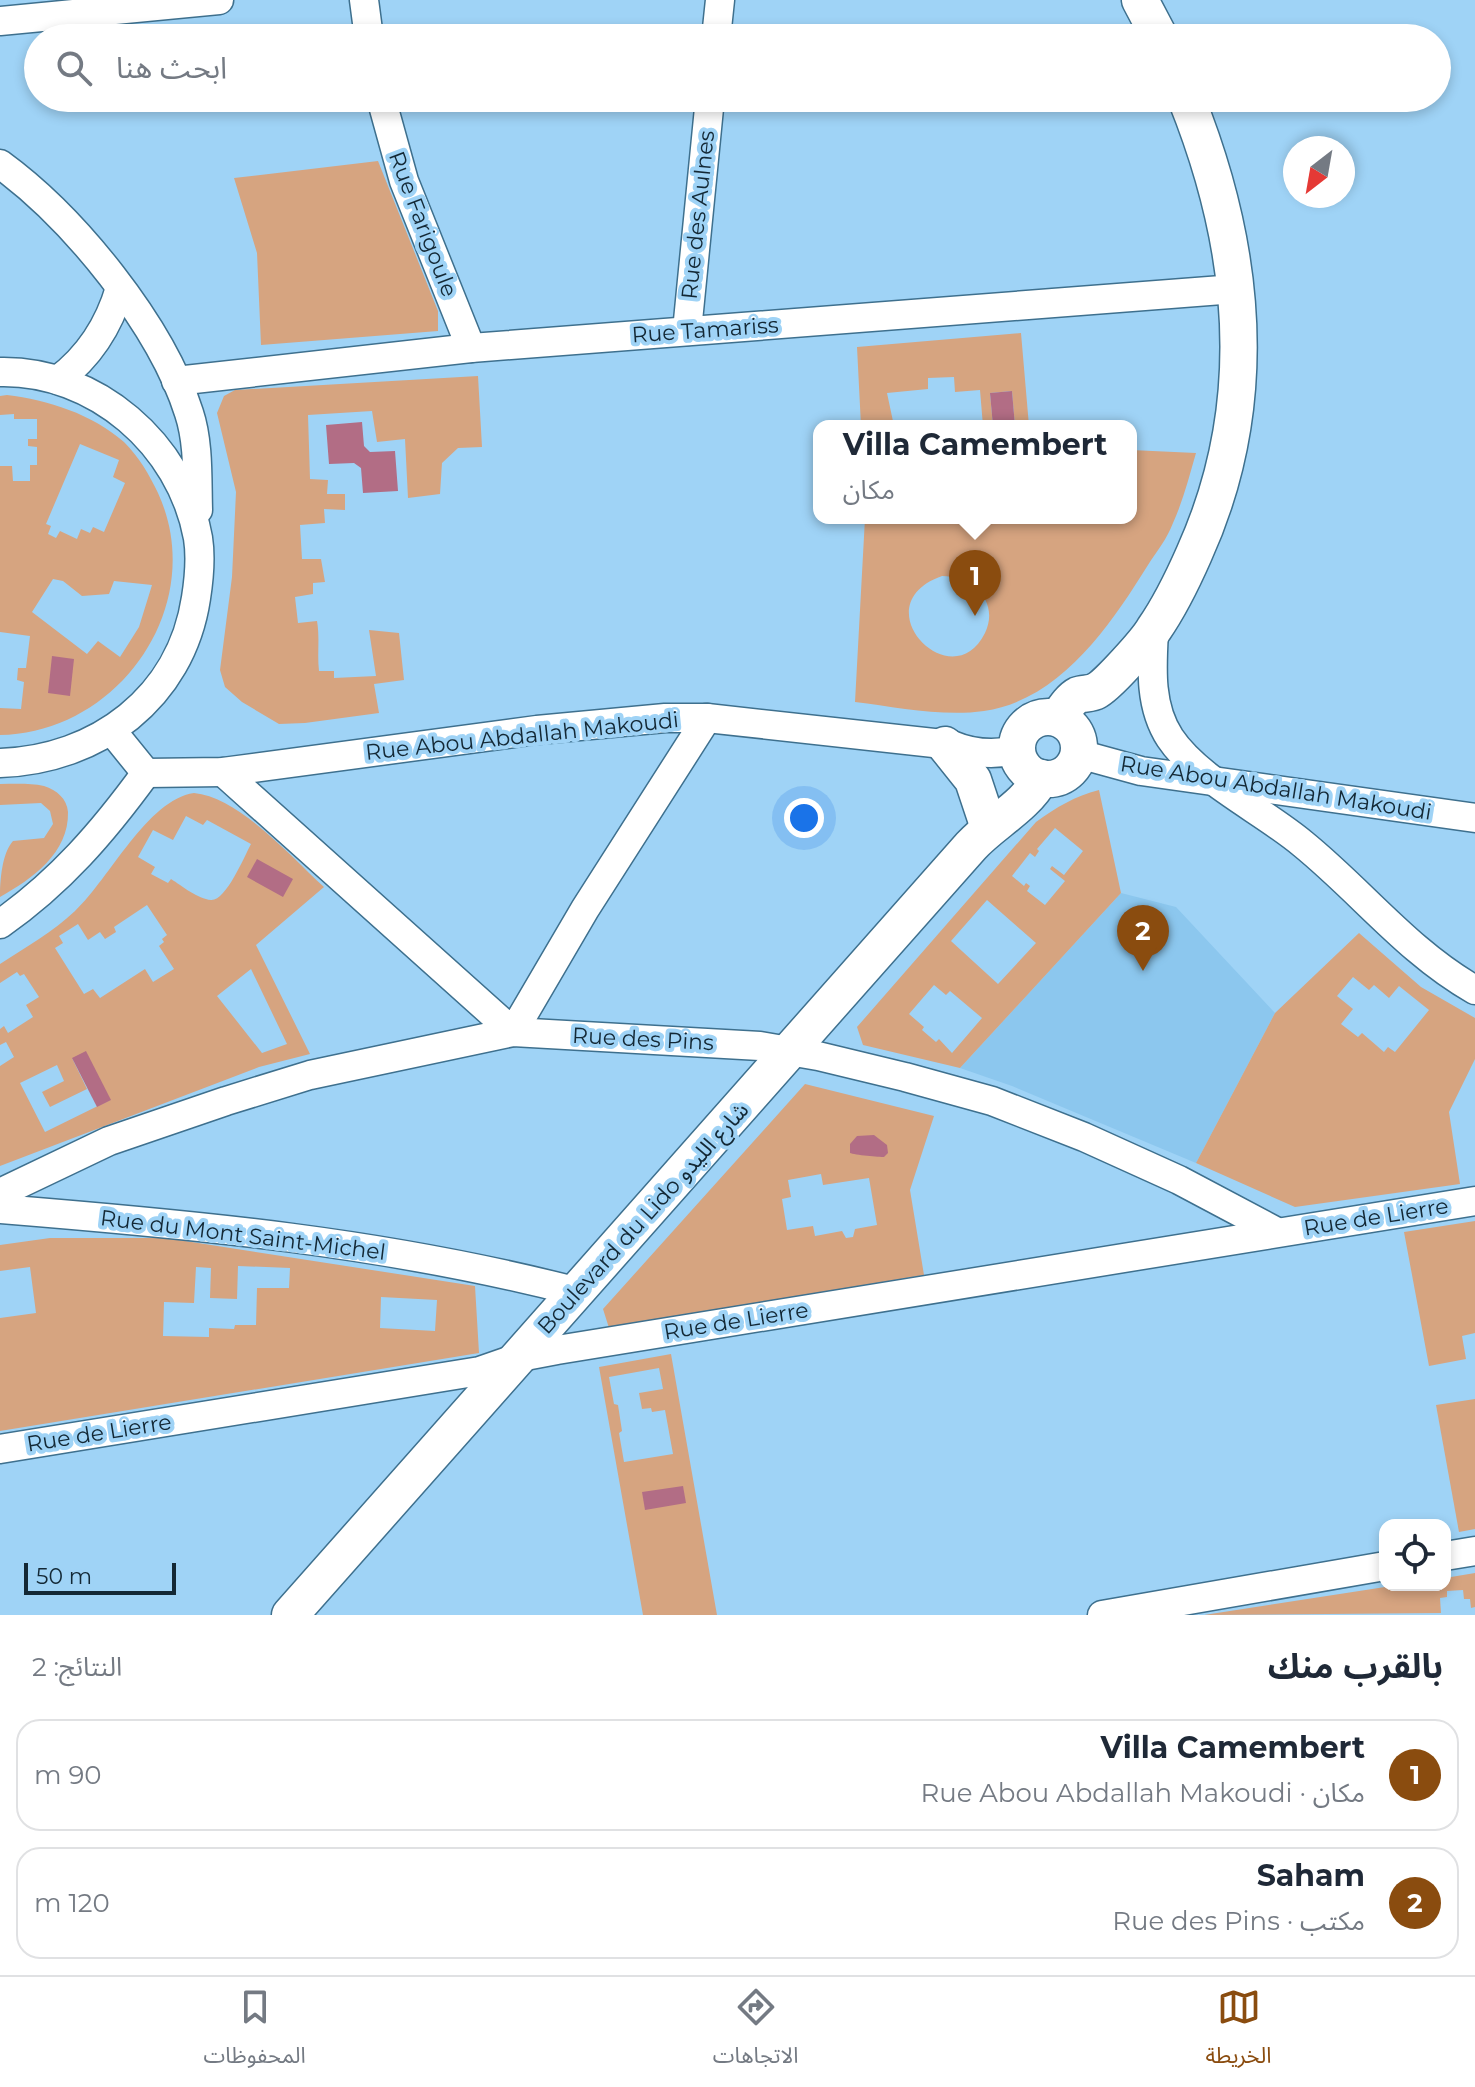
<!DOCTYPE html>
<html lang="ar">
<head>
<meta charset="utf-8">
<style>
  :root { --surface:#fff; --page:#f6f6f7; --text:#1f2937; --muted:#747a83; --line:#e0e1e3; --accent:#8a4c0f }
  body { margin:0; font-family:Montserrat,"Noto Sans Arabic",sans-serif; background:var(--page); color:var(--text); direction:rtl }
  .controls { position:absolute; right:24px; bottom:24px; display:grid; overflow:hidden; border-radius:16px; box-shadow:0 4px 12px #0003 }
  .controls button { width:72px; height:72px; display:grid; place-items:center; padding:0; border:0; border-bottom:2px solid var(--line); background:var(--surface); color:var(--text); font:40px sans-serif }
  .compass { position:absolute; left:1283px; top:136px; width:72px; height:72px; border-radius:50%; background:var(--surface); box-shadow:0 4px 12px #0003; rotate:211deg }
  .scale { position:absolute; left:24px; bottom:20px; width:152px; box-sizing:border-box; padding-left:8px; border:4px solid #132835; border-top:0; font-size:22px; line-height:28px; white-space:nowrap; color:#132835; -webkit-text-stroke:6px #9fd3f6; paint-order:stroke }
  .you { position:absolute; left:804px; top:818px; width:28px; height:28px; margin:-20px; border:6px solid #fff; border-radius:50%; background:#1a73e8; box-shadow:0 0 0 12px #1a73e833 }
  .badge { display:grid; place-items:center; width:52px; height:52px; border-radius:50%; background:var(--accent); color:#fff; font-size:26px; font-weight:700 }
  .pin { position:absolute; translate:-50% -66px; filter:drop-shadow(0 2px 4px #0008) }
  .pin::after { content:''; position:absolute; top:42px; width:28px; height:24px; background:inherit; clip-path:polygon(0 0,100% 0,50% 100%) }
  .popup { position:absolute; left:813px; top:420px; width:324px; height:104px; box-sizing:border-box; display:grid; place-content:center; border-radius:16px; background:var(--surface); filter:drop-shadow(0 2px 6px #0005); font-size:26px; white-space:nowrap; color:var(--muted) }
  .popup b { font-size:30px; color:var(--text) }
  .popup::after { content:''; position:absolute; left:50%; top:100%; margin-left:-16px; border:16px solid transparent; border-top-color:var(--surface) }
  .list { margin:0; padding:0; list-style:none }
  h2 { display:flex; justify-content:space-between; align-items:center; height:104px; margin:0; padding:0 32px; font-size:34px }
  h2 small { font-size:26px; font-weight:400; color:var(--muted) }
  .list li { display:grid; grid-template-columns:52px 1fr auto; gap:24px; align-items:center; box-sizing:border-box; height:112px; margin:0 16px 16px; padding:0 16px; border:2px solid var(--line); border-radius:24px }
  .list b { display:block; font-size:30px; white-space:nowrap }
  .list p { margin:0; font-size:26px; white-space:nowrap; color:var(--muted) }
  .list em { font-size:26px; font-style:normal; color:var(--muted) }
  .icon { flex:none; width:44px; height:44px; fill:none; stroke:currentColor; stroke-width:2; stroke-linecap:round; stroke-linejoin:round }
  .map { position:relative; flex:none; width:1475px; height:1615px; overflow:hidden; direction:ltr }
  .search { position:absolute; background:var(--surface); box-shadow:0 4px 12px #0003; left:24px; right:24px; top:24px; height:88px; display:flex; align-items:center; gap:20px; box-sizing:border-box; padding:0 28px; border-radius:44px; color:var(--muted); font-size:30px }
  .sheet { height:360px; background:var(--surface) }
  nav { display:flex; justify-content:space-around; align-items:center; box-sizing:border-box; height:112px; border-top:2px solid var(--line); background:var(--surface); font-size:22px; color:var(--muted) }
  nav a { display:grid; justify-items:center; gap:4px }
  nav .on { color:var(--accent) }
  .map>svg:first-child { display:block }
</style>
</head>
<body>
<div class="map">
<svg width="1475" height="1615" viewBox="0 0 1475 1615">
  <rect width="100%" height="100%" fill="#9fd3f6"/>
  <!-- built -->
  <path fill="#8cc7ee" d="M 1121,893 L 1176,907 L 1275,1013 L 1196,1163 L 1012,1086 L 960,1068 Z"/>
  <!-- green -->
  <g fill="#d6a480" fill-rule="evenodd">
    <path d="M 378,161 L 438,311 L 438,331 L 261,345 L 257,253 L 234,178 Z"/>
    <path d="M 1021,333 L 1029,426 L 1015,426 L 1012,391 L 990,393 L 993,426 L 983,426 L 980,390 L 955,392 L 954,377 L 928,378 L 928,389 L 887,393 L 894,426 L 861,426 L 857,347 Z"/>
    <path d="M 478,376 L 482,447 L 458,448 L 442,463 L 440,494 L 408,498 L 405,439 L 377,442 L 372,411 L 308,415 L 310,479 L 328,480 L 327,494 L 345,494 L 345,510 L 324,509 L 325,523 L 300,525 L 302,559 L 321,559 L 325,582 L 313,583 L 313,594 L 295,597 L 298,623 L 317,621 C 320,638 317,654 319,671 L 334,671 L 334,678 L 376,676 L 369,630 L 399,633 L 404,680 L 374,684 L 379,713 L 305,723 L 279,724 L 242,702 L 225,687 L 220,670 L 232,577 L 236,492 L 217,413 L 224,396 L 235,390 Z"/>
    <path d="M 7,395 C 48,400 92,414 124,442 C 139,457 149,474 158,493 C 209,604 120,733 0,735 L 0,708 L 21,709 L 24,682 L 17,680 L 18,668 L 26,668 L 30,636 L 0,632 L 0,466 L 12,466 L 13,481 L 30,481 L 30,465 L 37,465 L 37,447 L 28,446 L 28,439 L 37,439 L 37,419 L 14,419 L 14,414 L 0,415 L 0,396 ZM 80,444 L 119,460 L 113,477 L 125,483 L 104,532 L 93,527 L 90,533 L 81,529 L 77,539 L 60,531 L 56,538 L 48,534 L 51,526 L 46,524 ZM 53,579 L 63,581 L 82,596 L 109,594 L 114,581 L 152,585 L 139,627 L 120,657 L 98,641 L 87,654 L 32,612 Z"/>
    <path d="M 1131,450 L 1196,453 C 1189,477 1183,501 1173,523 C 1167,539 1157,551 1148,565 C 1110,626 1060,700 984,711 C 943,717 896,707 855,702 L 865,518 L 1131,518 ZM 942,576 C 972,576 1000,601 985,633 C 952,700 860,605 942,576 Z"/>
    <path d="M 0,784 C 15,784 30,783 44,786 C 57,790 67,799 68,812 C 69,853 32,879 0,897 C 0,880 2,853 13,841 L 44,838 L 53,824 L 50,811 L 41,803 L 0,805 Z"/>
    <path d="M 1099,790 L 1121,893 L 960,1068 L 863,1045 L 857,1027 L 1036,822 C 1057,807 1075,796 1099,790 ZM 1055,828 L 1083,851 L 1064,875 L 1052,866 L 1050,869 L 1065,881 L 1045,905 L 1027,891 L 1030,886 L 1026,883 L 1024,886 L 1012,876 L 1030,853 L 1035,857 L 1039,851 L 1037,849 ZM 987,900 L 1036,943 L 998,984 L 951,941 ZM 934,985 L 946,995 L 950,991 L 982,1018 L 952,1053 L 939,1039 L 936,1042 L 922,1030 L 924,1027 L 909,1014 Z"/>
    <path d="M 194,793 C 239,797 291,857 324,887 L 256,945 L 310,1054 L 259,1067 L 0,1166 L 0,1066 L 14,1057 L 6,1042 L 0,1045 L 0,1029 L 4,1026 L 8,1033 L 33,1017 L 26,1005 L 39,997 L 24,974 L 20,976 L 17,972 L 0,983 L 0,964 C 26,947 53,932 75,911 C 110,878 147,800 194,793 ZM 186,816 L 203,825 L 207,820 L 251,844 C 244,857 226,901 211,900 C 198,899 182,886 171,879 L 168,883 L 151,874 L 155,867 L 138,857 L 153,830 L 173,840 ZM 147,905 L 167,935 L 162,939 L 164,942 L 159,946 L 174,969 L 153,982 L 145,969 L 100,998 L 93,989 L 84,994 L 55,948 L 63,943 L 59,936 L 78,924 L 88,940 L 100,932 L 105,939 L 116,932 L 114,927 ZM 251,969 L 287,1044 L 262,1053 L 217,996 ZM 72,1058 L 110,1100 L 45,1132 L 20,1083 L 57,1065 L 64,1081 L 42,1092 L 50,1107 L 87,1089 Z"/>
    <path d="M 1359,933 L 1421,987 L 1475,1018 L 1475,1059 L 1449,1112 L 1460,1184 L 1295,1207 L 1196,1163 L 1275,1013 ZM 1353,977 L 1369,990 L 1374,985 L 1389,998 L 1399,986 L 1429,1010 L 1395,1052 L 1388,1047 L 1384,1052 L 1362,1033 L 1358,1037 L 1341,1024 L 1353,1009 L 1337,996 Z"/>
    <path d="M 805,1084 L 934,1116 L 910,1190 L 924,1275 L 609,1328 L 603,1309 ZM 821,1174 L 823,1185 L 869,1178 L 877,1225 L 855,1229 L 853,1237 L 846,1238 L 842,1231 L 815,1236 L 813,1226 L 787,1230 L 782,1199 L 791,1197 L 788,1180 Z"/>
    <path d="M 1475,1221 L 1475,1333 L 1462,1336 L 1466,1359 L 1429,1366 L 1404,1232 Z"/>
    <path d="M 50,1238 L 166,1238 L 475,1286 L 479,1353 L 0,1431 L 0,1318 L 36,1313 L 30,1267 L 0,1271 L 0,1245 ZM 238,1266 L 290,1268 L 289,1288 L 257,1288 L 256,1325 L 235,1325 L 234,1329 L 209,1328 L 209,1337 L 163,1336 L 164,1302 L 194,1303 L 196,1267 L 211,1268 L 210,1298 L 237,1299 ZM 381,1297 L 437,1300 L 435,1331 L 380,1328 Z"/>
    <path d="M 671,1354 L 717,1615 L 643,1615 L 599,1367 ZM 659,1368 L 663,1389 L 639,1393 L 642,1409 L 651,1408 L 652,1412 L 665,1410 L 673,1454 L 624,1462 L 619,1433 L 622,1431 L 618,1405 L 614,1404 L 609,1377 Z"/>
    <path d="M 1475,1399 L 1475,1529 L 1459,1532 L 1436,1405 Z"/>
    <path d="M 1475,1573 L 1475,1607 L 1471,1608 L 1470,1599 L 1464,1599 L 1463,1590 L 1447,1591 L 1447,1597 L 1440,1598 L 1441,1613 L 1204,1615 L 1398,1585 L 1445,1585 L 1445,1578 Z"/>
  </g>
  <!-- water -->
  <g fill="#b26d85">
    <path d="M 1012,391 L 1015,426 L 993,426 L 990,393 Z"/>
    <path d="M 362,422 L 364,446 L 370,452 L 395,451 L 398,491 L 363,493 L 361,468 L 354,463 L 329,464 L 326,425 Z"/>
    <path d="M 52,656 L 74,659 L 70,696 L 48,693 Z"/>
    <path d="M 257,859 L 293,879 L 283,897 L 247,877 Z"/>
    <path d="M 86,1051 L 111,1100 L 97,1107 L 72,1058 Z"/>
    <path d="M 874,1135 L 887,1145 L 888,1153 L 884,1157 C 880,1157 854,1155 850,1153 L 850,1144 L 857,1136 Z"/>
    <path d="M 683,1486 L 686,1503 L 645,1510 L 642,1492 Z"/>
  </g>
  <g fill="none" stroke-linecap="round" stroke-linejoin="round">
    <defs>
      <g id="minor">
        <path d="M 364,0 L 369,38"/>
        <path d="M 0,21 L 219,0"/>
        <path d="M 716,38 L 720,0"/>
        <path d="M 381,98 L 404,181 L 471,348"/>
        <path d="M 0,164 C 74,218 161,325 189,413 C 199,443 197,479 198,510"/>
        <path d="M 687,331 L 710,98"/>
        <path d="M 0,372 C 95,370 181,444 198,538 C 201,557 199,579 196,598 C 181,698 97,760 0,763"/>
        <path d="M 58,380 C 90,356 109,326 120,288"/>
        <path d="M 176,381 L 471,348 L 1235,289"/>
        <path d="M 1154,631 C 1152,667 1149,706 1170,738 C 1198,780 1264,811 1303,844 C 1362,892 1408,952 1475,990"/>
        <path d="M 112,731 L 146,773 L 223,772 L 537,730 L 665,718 L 707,718 L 952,745 C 973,754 995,755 1017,750"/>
        <path d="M 1079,754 L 1141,771 L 1475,818"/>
        <path d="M 223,772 L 513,1032 L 585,909 L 707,718"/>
        <path d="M 0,924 C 60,882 103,832 146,773"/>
        <path d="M 0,1193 L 109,1141 L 226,1101 L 310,1075 L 513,1032 L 760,1046 L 818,1056 L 905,1077 L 992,1101 L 1084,1137 L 1179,1180 L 1277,1232"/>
        <path d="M 0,1209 C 198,1225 385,1242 578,1292"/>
        <path d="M 0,1449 L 480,1371 L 520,1357 L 557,1350 L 1475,1201"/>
        <path d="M 1445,1556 L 1475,1551"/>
        <path d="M 1102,1615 L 1385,1566"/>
      </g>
      <g id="major">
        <path d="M 1140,0 L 1160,38"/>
        <circle cx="1048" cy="748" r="31"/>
        <path d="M 1058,718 C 1063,711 1070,699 1078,695 C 1083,693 1091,694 1096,691 C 1107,686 1147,641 1154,629 C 1170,606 1183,579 1194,554 C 1262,404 1246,247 1186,98"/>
        <path d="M 945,745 L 973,780 L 989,828"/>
        <path d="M 290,1615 L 971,846 C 993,822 1025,807 1041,778"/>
      </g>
    </defs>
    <!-- minor casing -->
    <use href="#minor" stroke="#3e708e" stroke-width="31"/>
    <!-- major casing -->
    <use href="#major" stroke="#3e708e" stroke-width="39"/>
    <!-- minor -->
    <use href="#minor" stroke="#fff" stroke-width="28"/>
    <!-- major -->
    <use href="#major" stroke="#fff" stroke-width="36"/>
  </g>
  <g text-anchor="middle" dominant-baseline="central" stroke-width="8" stroke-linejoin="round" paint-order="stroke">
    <!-- street labels -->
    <g font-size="22" fill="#132835" stroke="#9fd3f6">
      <text transform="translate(698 215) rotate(-84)">Rue des Aulnes</text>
      <text transform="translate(423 224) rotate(69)">Rue Farigoule</text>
      <text transform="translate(705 330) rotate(-4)">Rue Tamariss</text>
      <text transform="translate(522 736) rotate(-6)">Rue Abou Abdallah Makoudi</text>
      <text transform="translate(1276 788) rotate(9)">Rue Abou Abdallah Makoudi</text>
      <text transform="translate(643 1039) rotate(3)">Rue des Pins</text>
      <text transform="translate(1376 1217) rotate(-9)">Rue de Lierre</text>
      <text transform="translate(643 1218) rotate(-48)">Boulevard du Lido شارع الليدو</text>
      <text transform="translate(243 1235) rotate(7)">Rue du Mont Saint-Michel</text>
      <text transform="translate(736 1321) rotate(-9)">Rue de Lierre</text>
      <text transform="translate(99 1433) rotate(-9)">Rue de Lierre</text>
    </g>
  </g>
</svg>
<div class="controls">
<button><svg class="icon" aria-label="locate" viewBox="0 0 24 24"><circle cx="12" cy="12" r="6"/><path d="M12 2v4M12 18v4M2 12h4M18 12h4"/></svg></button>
</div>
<svg class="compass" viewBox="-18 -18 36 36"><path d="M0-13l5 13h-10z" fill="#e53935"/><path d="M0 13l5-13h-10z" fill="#747a83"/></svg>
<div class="scale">50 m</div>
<div class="you"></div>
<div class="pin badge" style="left:975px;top:616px">1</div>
<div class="popup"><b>Villa Camembert</b>مكان</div>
<div class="pin badge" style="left:1143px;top:971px">2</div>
<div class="search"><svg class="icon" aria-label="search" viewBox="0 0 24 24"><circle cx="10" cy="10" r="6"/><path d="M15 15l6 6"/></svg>ابحث هنا</div>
</div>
<section class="sheet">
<h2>بالقرب منك<small>النتائج: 2</small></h2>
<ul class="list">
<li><span class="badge">1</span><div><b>Villa Camembert</b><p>مكان · Rue Abou Abdallah Makoudi</p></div><em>90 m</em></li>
<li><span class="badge">2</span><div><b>Saham</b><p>مكتب · Rue des Pins</p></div><em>120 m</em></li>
</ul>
</section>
<nav>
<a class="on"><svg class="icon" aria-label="map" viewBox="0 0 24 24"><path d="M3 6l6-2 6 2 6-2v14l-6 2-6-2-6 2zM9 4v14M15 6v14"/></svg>الخريطة</a>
<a><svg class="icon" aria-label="directions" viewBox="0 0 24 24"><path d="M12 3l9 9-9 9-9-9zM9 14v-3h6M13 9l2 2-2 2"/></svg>الاتجاهات</a>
<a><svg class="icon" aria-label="saved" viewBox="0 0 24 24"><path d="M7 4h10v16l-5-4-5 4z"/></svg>المحفوظات</a>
</nav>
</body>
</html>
